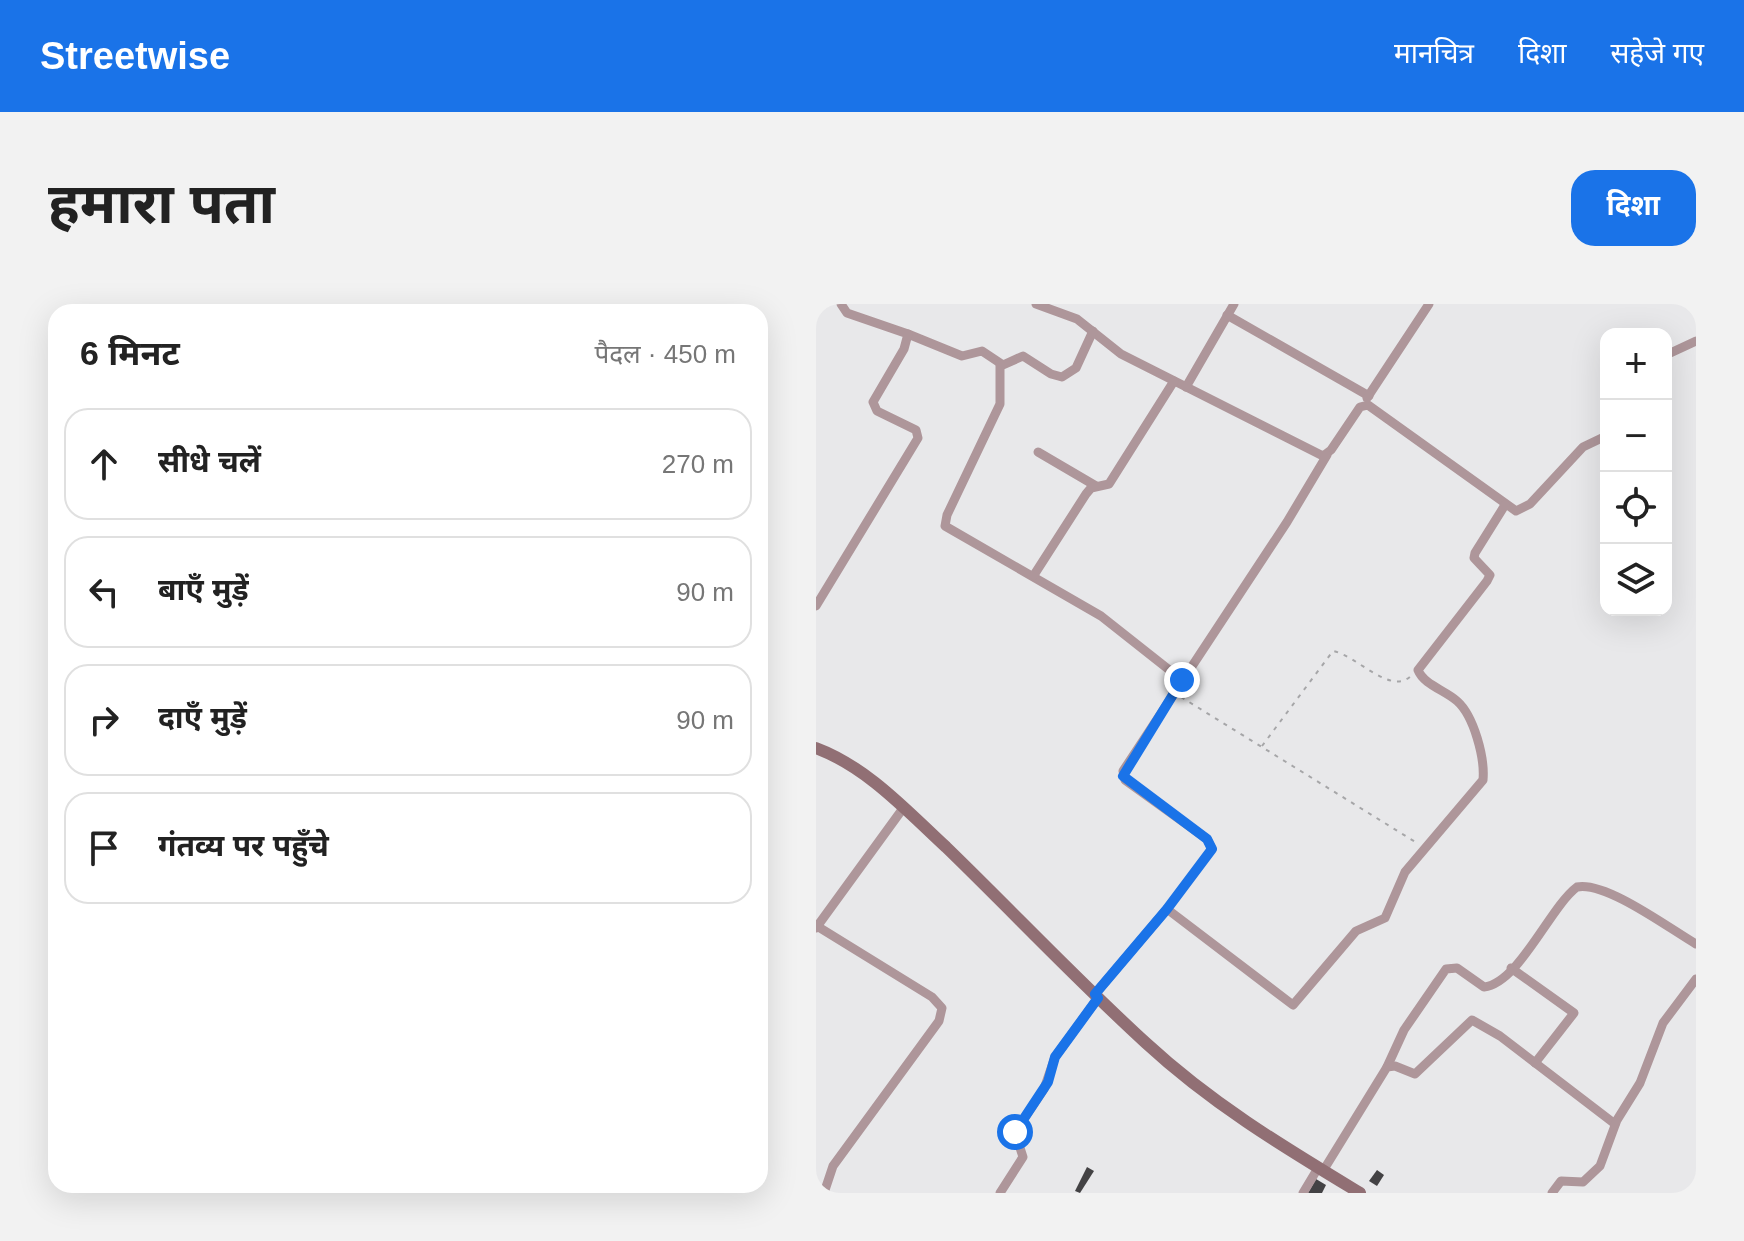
<!DOCTYPE html>
<html lang="hi">
<head>
<meta charset="utf-8">
<style>
  :root { --surface:#fff; --page:#f2f2f2; --text:#222; --muted:#767676; --line:#e0e0e0; --accent:#1a73e8 }
  body { margin:0; font-family:Helvetica,"Noto Sans Devanagari",sans-serif; background:var(--page); color:var(--text) }
  .controls { position:absolute; right:24px; top:24px; display:grid; overflow:hidden; border-radius:16px; box-shadow:0 8px 32px #0002 }
  .controls button { width:72px; height:72px; display:grid; place-items:center; padding:0; border:0; border-bottom:2px solid var(--line); background:var(--surface); color:var(--text); font:40px sans-serif }
  .stop { position:absolute; width:24px; height:24px; margin:-18px; border:6px solid #1a73e8; border-radius:50%; background:#fff }
  .stop.end { background:#1a73e8; border-color:#fff; box-shadow:0 2px 8px #0008 }
  .list { margin:0; padding:0; list-style:none }
  h2 { display:flex; justify-content:space-between; align-items:center; height:104px; margin:0; padding:0 32px; font-size:34px }
  h2 small { font-size:26px; font-weight:400; color:var(--muted) }
  .list li { display:grid; grid-template-columns:52px 1fr auto; gap:24px; align-items:center; box-sizing:border-box; height:112px; margin:0 16px 16px; padding:0 16px; border:2px solid var(--line); border-radius:24px }
  .list b { display:block; font-size:30px; white-space:nowrap }
  .list em { font-size:26px; font-style:normal; color:var(--muted) }
  .icon { flex:none; width:44px; height:44px; fill:none; stroke:currentColor; stroke-width:2; stroke-linecap:round; stroke-linejoin:round }
  .map { position:relative; flex:none; width:880px; height:889px; overflow:hidden; border-radius:24px }
  header { display:flex; align-items:center; gap:48px; box-sizing:border-box; height:112px; padding:0 40px; background:var(--accent); color:#fff }
  header strong { font-size:38px }
  nav { display:flex; gap:44px; margin-inline-start:auto; font-size:28px }
  .intro { display:flex; align-items:center; justify-content:space-between; box-sizing:border-box; height:192px; padding:0 48px }
  h1 { margin:0; font-size:56px }
  .button { padding:20px 36px; border-radius:24px; background:var(--accent); color:#fff; font-size:28px; font-weight:700 }
  main { display:flex; gap:48px; padding:0 48px }
  aside { flex:1; background:var(--surface); border-radius:24px; box-shadow:0 8px 32px #0002 }
  .map>svg:first-child { display:block }
</style>
</head>
<body>
<header>
<strong>Streetwise</strong>
<nav><a>मानचित्र</a><a>दिशा</a><a>सहेजे गए</a></nav>
</header>
<div class="intro"><h1>हमारा पता</h1><a class="button">दिशा</a></div>
<main>
<aside>
<h2>6 मिनट<small>पैदल · 450 m</small></h2>
<ul class="list">
<li><svg class="icon" aria-label="ahead" viewBox="0 0 24 24"><path d="M12 20V5M6 11l6-6 6 6"/></svg><div><b>सीधे चलें</b></div><em>270 m</em></li>
<li><svg class="icon" aria-label="left" viewBox="0 0 24 24"><path d="M17 20v-9H6M10 6l-5 5 5 5"/></svg><div><b>बाएँ मुड़ें</b></div><em>90 m</em></li>
<li><svg class="icon" aria-label="right" viewBox="0 0 24 24"><path d="M7 20v-9h11M14 6l5 5-5 5"/></svg><div><b>दाएँ मुड़ें</b></div><em>90 m</em></li>
<li><svg class="icon" aria-label="arrive" viewBox="0 0 24 24"><path d="M6 21V4h12l-3 4 3 4H6"/></svg><div><b>गंतव्य पर पहुँचे</b></div></li>
</ul>
</aside>
<div class="map">
<svg width="880" height="889" viewBox="0 0 880 889">
  <rect width="100%" height="100%" fill="#e8e8ea"/>
  <!-- building -->
  <g fill="#434244">
    <path d="M 271,863 L 278,867 L 264,889 L 259,887 Z"/>
    <path d="M 561,866 L 568,871 L 561,882 L 553,877 Z"/>
    <path d="M 500,875 L 510,881 L 506,889 L 492,889 Z"/>
  </g>
  <g fill="none" stroke-linecap="round" stroke-linejoin="round">
    <!-- path -->
    <g stroke="#a6a6a8" stroke-width="2" stroke-dasharray="4 6" stroke-linecap="butt">
      <path d="M 365,393 L 601,539"/>
      <path d="M 446,442 L 517,347 C 542,352 575,393 596,371"/>
    </g>
    <!-- street -->
    <g stroke="#ae969a" stroke-width="9">
      <path d="M 220,0 L 261,15 L 305,50 L 507,152 L 515,146 L 544,103 L 552,101 L 700,207 L 714,200 L 767,143 L 790,132"/>
      <path d="M 411,11 L 553,92"/>
      <path d="M 92,30 L 146,52 L 166,47 L 187,61 L 207,52 L 235,70 L 246,73 L 260,64 L 277,27"/>
      <path d="M 850,51 L 880,37"/>
      <path d="M 184,60 L 184,100 L 131,211 L 129,222 L 285,312 L 366,376"/>
      <path d="M 370,83 L 418,0"/>
      <path d="M 551,94 L 613,0"/>
      <path d="M 222,148 L 280,182"/>
      <path d="M 218,271 L 270,190 L 275,184 L 293,180 L 358,77"/>
      <path d="M 0,302 L 102,134 L 100,126 L 61,107 L 57,98 L 88,45 L 92,30 L 31,9 L 25,0"/>
      <path d="M 351,605 L 477,701 L 540,627 L 569,614 L 589,568 L 667,476 C 669,454 658,412 641,397 C 629,386 608,381 602,366 L 671,277 L 674,271 L 658,254 L 659,249 L 689,201"/>
      <path d="M 1,622 L 116,693 L 126,704 L 123,717 L 17,862 L 8,889"/>
      <path d="M 0,624 L 88,503"/>
      <path d="M 695,664 L 758,709 L 719,759"/>
      <path d="M 279,690 L 351,605 L 396,545 L 391,535 L 309,476 L 307,467 L 471,218 L 511,151"/>
      <path d="M 571,763 L 588,726 L 630,665 L 641,664 L 668,683 C 703,679 734,603 761,583 C 790,577 854,625 880,640"/>
      <path d="M 507,867 L 571,763 L 579,762 L 599,770 L 656,716 L 684,732 L 799,820"/>
      <path d="M 184,889 L 207,853 L 199,828 L 228,785 L 239,753 L 282,694"/>
      <path d="M 487,889 L 502,864"/>
      <path d="M 736,889 L 745,877 L 767,878 L 784,862 L 801,816 L 824,779 L 847,719 L 880,675"/>
    </g>
    <!-- secondary -->
    <path stroke="#916f74" stroke-width="12" d="M 0,444 C 51,463 91,507 130,543 C 197,608 261,676 330,739 C 396,800 468,843 544,889"/>
  </g>
  <g fill="none" stroke-linecap="round" stroke-linejoin="round">
    <!-- route -->
    <path stroke="#1a73e8" stroke-width="10" d="M 199,828 L 232,778 L 239,753 L 282,694 L 279,690 L 351,605 L 396,545 L 391,535 L 307,472 L 366,376"/>
  </g>
</svg>
<div class="controls">
<button>+</button>
<button>−</button>
<button><svg class="icon" aria-label="locate" viewBox="0 0 24 24"><circle cx="12" cy="12" r="6"/><path d="M12 2v4M12 18v4M2 12h4M18 12h4"/></svg></button>
<button><svg class="icon" aria-label="layers" viewBox="0 0 24 24"><path d="M12 4l9 5-9 5-9-5zM3 14l9 5 9-5"/></svg></button>
</div>
<div class="stop" style="left:199px;top:828px"></div>
<div class="stop end" style="left:366px;top:376px"></div>
</div>
</main>
</body>
</html>
